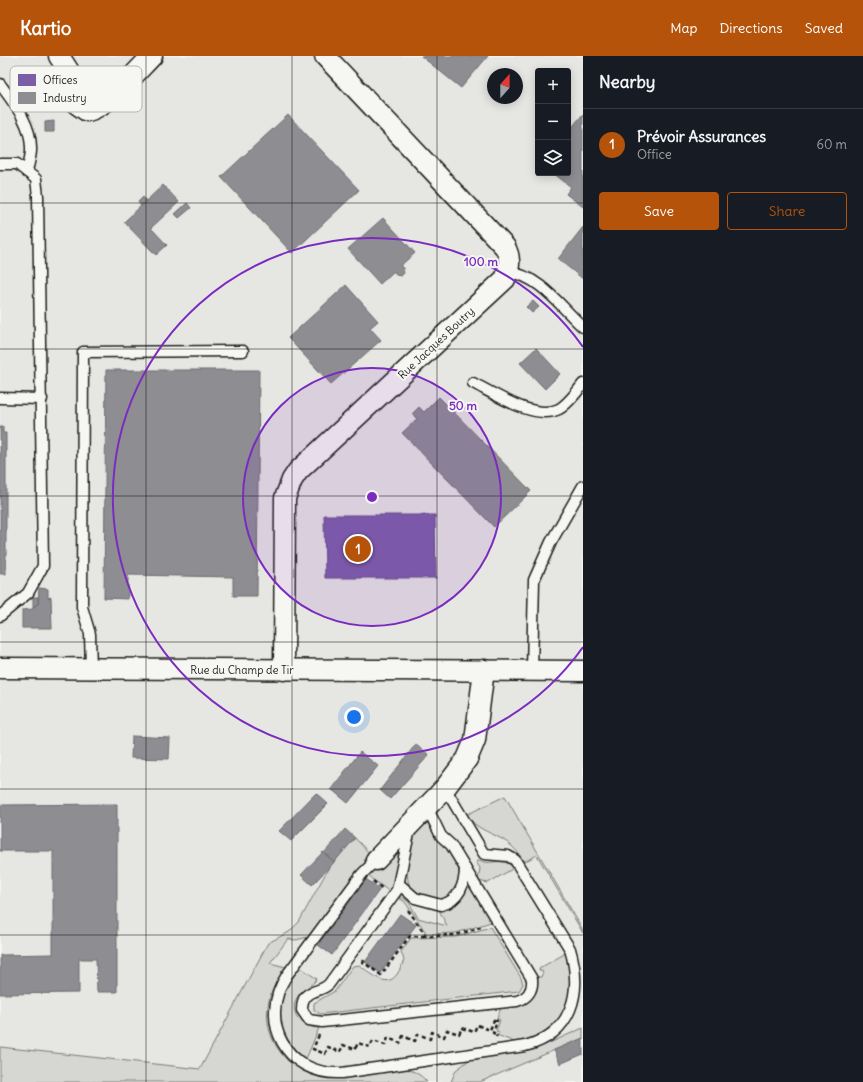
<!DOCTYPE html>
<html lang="en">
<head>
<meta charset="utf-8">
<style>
  :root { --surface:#171b24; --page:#20242c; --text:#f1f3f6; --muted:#9ea1a6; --line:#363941; --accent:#b45309 }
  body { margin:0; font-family:Delius,sans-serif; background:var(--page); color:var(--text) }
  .controls { position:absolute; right:12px; top:12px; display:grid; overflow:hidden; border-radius:4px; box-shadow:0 2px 10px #0003 }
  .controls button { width:36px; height:36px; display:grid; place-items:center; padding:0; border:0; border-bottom:1px solid var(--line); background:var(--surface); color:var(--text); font:20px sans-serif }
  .compass { position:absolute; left:487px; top:12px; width:36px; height:36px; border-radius:50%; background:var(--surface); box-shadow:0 2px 10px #0003; rotate:21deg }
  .you { position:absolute; left:354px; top:661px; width:14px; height:14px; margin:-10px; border:3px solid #fff; border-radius:50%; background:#1a73e8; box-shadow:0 0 0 6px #1a73e833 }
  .badge { display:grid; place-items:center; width:26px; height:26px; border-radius:50%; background:var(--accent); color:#fff; font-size:13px; font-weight:700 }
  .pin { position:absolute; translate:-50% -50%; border:2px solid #fff; box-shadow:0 1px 4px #0006 }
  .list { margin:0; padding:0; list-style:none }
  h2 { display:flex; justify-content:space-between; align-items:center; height:52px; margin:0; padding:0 16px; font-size:17px }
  h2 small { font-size:13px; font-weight:400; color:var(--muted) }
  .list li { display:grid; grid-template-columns:26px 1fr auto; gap:12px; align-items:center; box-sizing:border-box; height:72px; padding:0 16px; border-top:1px solid var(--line) }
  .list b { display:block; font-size:15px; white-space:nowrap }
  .list p { margin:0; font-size:13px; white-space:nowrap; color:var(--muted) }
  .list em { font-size:13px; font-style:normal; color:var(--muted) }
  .actions { display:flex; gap:8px; padding:12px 16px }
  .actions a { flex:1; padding:9px 0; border:1px solid var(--accent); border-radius:4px; text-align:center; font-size:14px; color:var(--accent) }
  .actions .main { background:var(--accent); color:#fff }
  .icon { flex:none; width:22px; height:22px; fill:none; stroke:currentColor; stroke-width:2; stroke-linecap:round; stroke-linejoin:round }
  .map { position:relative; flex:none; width:583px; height:1026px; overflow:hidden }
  header { display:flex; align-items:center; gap:24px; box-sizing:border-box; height:56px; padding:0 20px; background:var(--accent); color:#fff }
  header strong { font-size:19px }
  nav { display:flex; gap:22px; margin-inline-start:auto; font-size:14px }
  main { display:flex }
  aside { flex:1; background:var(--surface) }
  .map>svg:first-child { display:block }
</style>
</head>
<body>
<header>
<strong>Kartio</strong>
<nav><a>Map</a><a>Directions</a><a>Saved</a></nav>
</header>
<main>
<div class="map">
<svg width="583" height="1026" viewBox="0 0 583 1026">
  <rect width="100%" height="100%" fill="#f6f6f2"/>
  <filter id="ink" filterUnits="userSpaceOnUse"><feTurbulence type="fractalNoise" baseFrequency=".025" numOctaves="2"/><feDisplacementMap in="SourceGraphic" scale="8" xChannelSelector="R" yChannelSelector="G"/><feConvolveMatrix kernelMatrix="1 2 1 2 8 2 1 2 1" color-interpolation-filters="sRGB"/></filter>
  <g filter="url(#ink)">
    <!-- built -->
    <path fill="#e6e6e2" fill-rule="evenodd" d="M 0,0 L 583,0 L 583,1026 L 314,1026 L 0,991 ZM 538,15 L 568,15 L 568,117 L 538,117 ZM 493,18 L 517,18 L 517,42 L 493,42 Z"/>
    <!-- green -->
    <g fill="#d6d6d2" stroke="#797977">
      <path d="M 505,740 L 583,874 L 583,877 L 537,799 L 524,806 C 520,799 515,792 508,787 C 493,776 479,776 466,759 Z"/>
      <path d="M 427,766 C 430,771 433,778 437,783 C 440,787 445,789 448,793 C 462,811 467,835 440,844 C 431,841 416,839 410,830 C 404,821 409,788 414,779 C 417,774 423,769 427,766 Z"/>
      <path d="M 355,782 L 372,800 L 357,815 L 308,881 L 296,884 L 288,883 L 270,907 L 286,911 C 271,931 262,953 271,979 C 275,990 281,998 289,1006 C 333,1026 402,993 427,1026 L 0,1026 L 0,991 L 200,1013 L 268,887 L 289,876 L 299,866 L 328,813 Z"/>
      <path d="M 401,792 L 392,834 L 390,836 L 368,820 L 381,807 L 384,810 Z"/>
      <path d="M 480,804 C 489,811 501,799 514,812 L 488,827 L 478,825 L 480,812 L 476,806 Z"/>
      <path d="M 468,827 L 491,866 L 456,877 L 427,878 L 405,846 L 399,842 L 400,840 L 409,846 L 418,862 L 447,870 L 439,854 C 450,851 464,838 468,827 Z"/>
      <path d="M 490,871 L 521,922 L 523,928 L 519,935 L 320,958 L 314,954 L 314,947 L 335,935 L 353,910 L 359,909 C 380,924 392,937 404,904 L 401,896 L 411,882 L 456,881 Z"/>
      <path d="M 566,897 L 569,905 L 572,938 L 560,963 L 541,978 L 524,984 L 514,986 L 497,979 L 499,976 L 496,975 L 500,964 L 497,963 L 501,951 L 528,946 L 536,936 L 537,921 L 541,921 L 543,916 L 539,914 L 540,912 Z"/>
      <path d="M 300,911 L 317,923 C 312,930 302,933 298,940 C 287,956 302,972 319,972 L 306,1003 C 273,979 273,940 300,911 Z"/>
      <path d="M 583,972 L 583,982 L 480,1026 L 451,1026 L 456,1014 L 469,1004 L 538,992 Z"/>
    </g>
    <!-- offices -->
    <path fill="#7b5ea7" stroke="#5e4a7d" d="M 324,459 L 435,459 L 436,522 L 325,522 Z"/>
    <!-- industry -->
    <g fill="#8d8d92" stroke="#6b6b6f">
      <path d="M 421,0 L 488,0 L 461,32 Z"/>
      <path d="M 583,58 L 583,151 L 566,138 L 571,131 L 553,117 L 568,117 L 568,90 L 572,84 L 568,76 Z"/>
      <path d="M 288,59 L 359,134 L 292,197 L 221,121 Z"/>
      <path d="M 54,65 L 54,76 L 45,76 L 45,66 Z"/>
      <path d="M 163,129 L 179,146 L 151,172 L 167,189 L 156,199 L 124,166 Z"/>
      <path d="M 143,141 L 147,145 L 141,150 L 138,146 Z"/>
      <path d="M 187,147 L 191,152 L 179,162 L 175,158 Z"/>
      <path d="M 383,162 L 415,197 L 400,210 L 403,212 L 404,217 L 401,220 L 396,219 L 394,215 L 380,228 L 348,193 Z"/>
      <path d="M 583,171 L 583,223 L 558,203 Z"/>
      <path d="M 346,229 L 378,265 L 370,272 L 381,284 L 331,328 L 288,282 Z"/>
      <path d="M 533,245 L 539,251 L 532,257 L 526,251 Z"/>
      <path d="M 536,292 L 560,318 L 545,333 L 520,307 Z"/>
      <path d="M 106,314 L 259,314 L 257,540 L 233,540 L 233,521 L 128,519 L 128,543 L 104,542 Z"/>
      <path d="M 439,341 L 531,435 L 494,471 L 402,377 L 417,363 L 412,358 L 419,351 L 424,356 Z"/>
      <path d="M 0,371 L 3,371 L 3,377 L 6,377 L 6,518 L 0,518 Z"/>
      <path d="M 39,532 L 48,533 L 48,542 L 51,541 L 52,572 L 22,572 L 22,554 L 33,553 L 33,551 L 38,548 Z"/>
      <path d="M 33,541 L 38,541 L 38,548 L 33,551 Z"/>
      <path d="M 132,680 L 170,682 L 169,703 L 131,702 Z"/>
      <path d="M 416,688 L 429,699 L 390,743 L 380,734 Z"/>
      <path d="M 360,696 L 378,710 L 348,747 L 331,733 Z"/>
      <path d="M 316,737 L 328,748 L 291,785 L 279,775 Z"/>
      <path d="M 117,748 L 117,936 L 97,936 L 96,903 L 79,903 L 79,937 L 0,938 L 0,899 L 53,898 L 53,795 L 0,795 L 0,749 Z"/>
      <path d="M 345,773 L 355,782 L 334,806 L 324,797 Z"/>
      <path d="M 323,796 L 334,806 L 312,829 L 301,819 Z"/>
      <path d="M 366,823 L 380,833 L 332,899 L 318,889 Z"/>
      <path d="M 400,858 L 416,869 L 380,917 L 365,906 Z"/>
      <path d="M 583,982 L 583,998 L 560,1008 L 554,994 Z"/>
    </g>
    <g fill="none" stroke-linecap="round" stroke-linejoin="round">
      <defs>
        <g id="lane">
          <path d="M 0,28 C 14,47 32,69 31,94 C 31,101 28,109 27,116"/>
          <path d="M 0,108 L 17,108 L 36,123 L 38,140 L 43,510 L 28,537 L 0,560"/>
          <path d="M 508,216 C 539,219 561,251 583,271"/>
          <path d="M 473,327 C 495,338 535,365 559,353 C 568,348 577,336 583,328"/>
          <path d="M 0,342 L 42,343"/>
          <path d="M 91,613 L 90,578 L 82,551 L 83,296 L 243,295"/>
          <path d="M 532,615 L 534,524 L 551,486 L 583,430"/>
          <path d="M 410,773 L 397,834 L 329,928 C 318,939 302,931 302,954 L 309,964 L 322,966 L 517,945 C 528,942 533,934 532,923 L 451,789 L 441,780 L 427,751"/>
          <path d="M 376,804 L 362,818 L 287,919 C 257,965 286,1020 342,1017 L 525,990 C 572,978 583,937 570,893 L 515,804 L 508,800 L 484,798 L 445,732"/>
          <path d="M 399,828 L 415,842 L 441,849 C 459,845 465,828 465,812"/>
        </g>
        <g id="street">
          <path d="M 59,0 L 68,14 L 77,48 L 87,55 C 106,52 138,14 152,0"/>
          <path d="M 0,612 L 583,615"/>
          <path d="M 284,614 L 285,442 L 292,424 L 298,415 L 505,223 C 510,211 511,202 505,191 L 325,0"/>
          <path d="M 376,804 L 445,732 L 467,703 L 475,684 L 484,614"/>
        </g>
      </defs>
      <!-- lane casing -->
      <use href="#lane" stroke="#1c1c1c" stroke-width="13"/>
      <!-- street casing -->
      <use href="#street" stroke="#1c1c1c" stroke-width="23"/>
      <!-- path -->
      <g stroke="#1c1c1c" stroke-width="2.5" stroke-dasharray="4 3" stroke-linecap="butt">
        <path d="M 373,825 L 383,833"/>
        <path d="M 408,854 L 426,880 L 456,879 L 484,870"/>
        <path d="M 364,904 L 363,906 L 381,919 L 410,880 L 425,880"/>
        <path d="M 494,964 L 497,965 L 493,977 L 497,978 L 496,981"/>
        <path d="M 319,979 L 313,993 L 325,998 L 328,991 L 340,996 L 343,989 L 355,993 L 358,987 L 370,991 L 373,985 L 385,989 L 388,982 L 400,987 L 403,980 L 415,985 L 418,978 L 430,983 L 432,976 L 444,981 L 447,974 L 459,978 L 462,972 L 474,976 L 477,969 L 490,974 L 495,961"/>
      </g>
      <!-- lane -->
      <use href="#lane" stroke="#f6f6f2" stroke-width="10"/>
      <!-- street -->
      <use href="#street" stroke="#f6f6f2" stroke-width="20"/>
    </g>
  </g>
  <!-- grid -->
  <path fill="none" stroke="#1c1c1c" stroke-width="1" stroke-opacity="0.55" d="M 146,0 L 146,1026M 292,0 L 292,1026M 437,0 L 437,1026M 0,147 L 583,147M 0,293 L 583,293M 0,440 L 583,440M 0,586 L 583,586M 0,733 L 583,733M 0,879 L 583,879"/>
  <!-- distance rings -->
  <circle cx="372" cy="441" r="129" fill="#7b2cbf" fill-opacity=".12"/>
  <g fill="none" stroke="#7b2cbf" stroke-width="2">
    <circle cx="372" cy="441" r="129"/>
    <path d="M583 591A259 259 0 1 1 583 291"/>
  </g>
  <g text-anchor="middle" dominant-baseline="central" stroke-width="4" stroke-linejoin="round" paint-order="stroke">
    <!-- street labels -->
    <g font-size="11" fill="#1c1c1c" stroke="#f6f6f2">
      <text transform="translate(436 287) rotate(-43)">Rue Jacques Boutry</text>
      <text x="242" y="614">Rue du Champ de Tir</text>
    </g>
  </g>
  <!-- legend -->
  <rect x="10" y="10" width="132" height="46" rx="6" fill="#f6f6f2" stroke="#b5b5b2" stroke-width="1"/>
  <rect x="18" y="18" width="18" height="12" fill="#7b5ea7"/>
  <rect x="18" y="36" width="18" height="12" fill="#8d8d92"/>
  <g font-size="11" fill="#1c1c1c">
    <text x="43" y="28">Offices</text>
    <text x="43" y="46">Industry</text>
  </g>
  <circle cx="372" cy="441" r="6" fill="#7b2cbf" stroke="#f6f6f2" stroke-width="2"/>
  <g font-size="12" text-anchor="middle" font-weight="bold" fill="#7b2cbf" stroke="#f6f6f2" stroke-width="4" stroke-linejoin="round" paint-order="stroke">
    <text x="481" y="210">100 m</text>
    <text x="463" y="354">50 m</text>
  </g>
</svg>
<div class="controls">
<button>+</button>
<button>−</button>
<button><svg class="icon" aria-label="layers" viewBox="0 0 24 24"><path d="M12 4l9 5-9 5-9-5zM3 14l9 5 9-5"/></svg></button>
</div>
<svg class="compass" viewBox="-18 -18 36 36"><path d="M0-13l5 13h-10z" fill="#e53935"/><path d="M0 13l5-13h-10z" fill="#9ea1a6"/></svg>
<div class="you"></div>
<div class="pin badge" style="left:358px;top:493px">1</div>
</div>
<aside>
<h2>Nearby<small></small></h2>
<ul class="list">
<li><span class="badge">1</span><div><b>Prévoir Assurances</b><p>Office</p></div><em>60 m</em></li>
</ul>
<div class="actions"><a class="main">Save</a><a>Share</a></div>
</aside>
</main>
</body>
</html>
